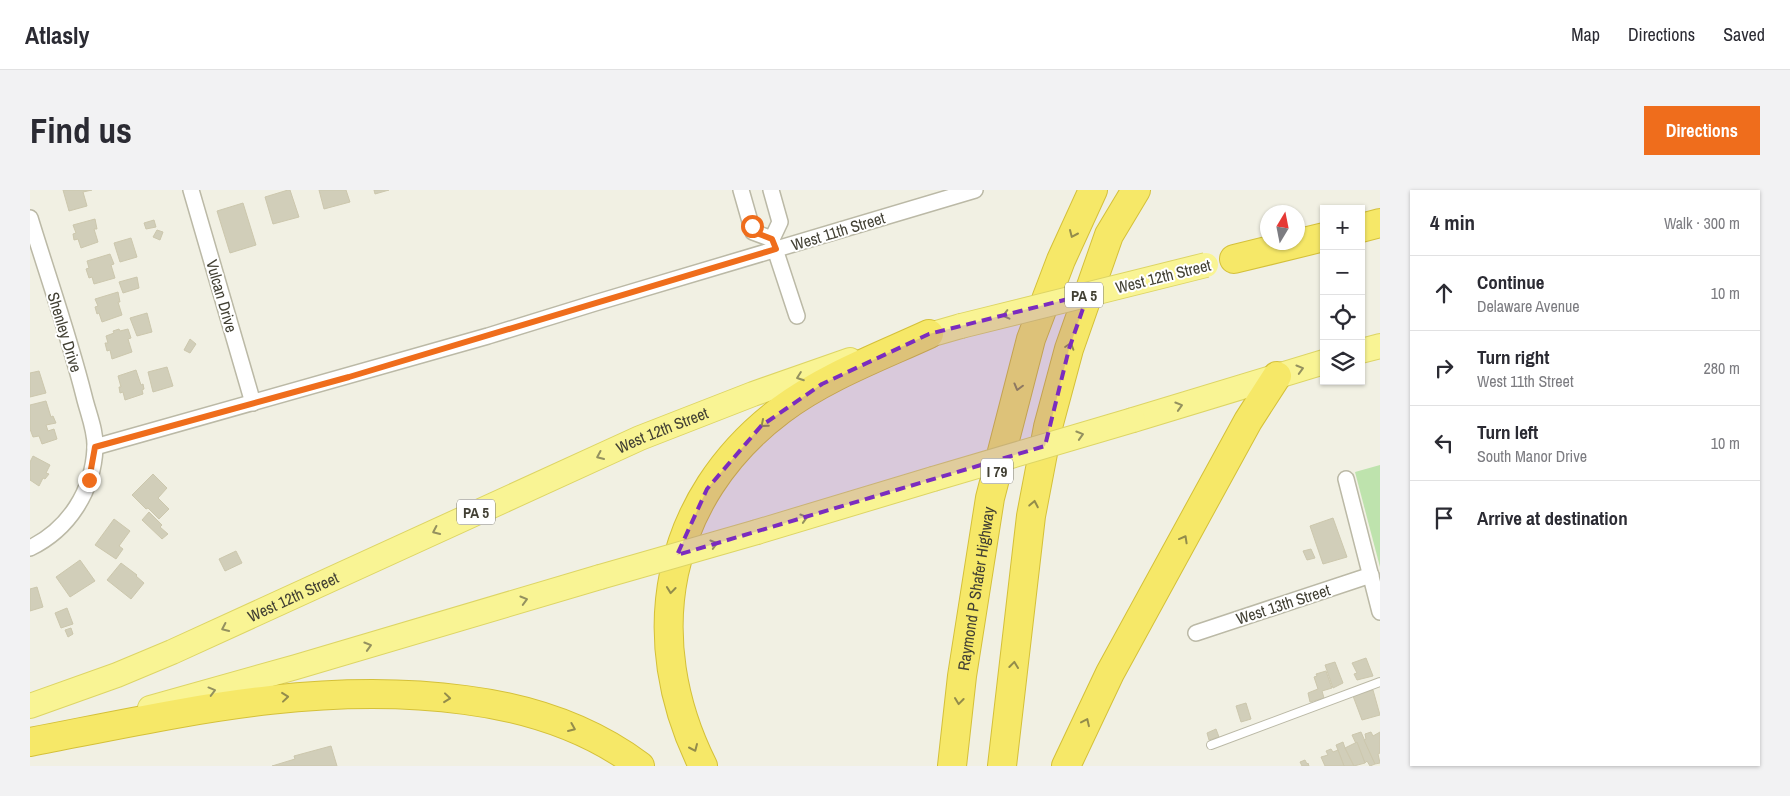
<!DOCTYPE html>
<html lang="en">
<head>
<meta charset="utf-8">
<style>
  :root { --surface:#fff; --page:#f2f2f3; --text:#2b2b33; --muted:#7c7c81; --line:#e1e1e2; --accent:#ef6d1c }
  body { margin:0; font-family:"Archivo Narrow",sans-serif; background:var(--page); color:var(--text) }
  .controls { position:absolute; right:15px; top:15px; display:grid; overflow:hidden; border-radius:0px; box-shadow:0 1px 4px #0004 }
  .controls button { width:45px; height:45px; display:grid; place-items:center; padding:0; border:0; border-bottom:1px solid var(--line); background:var(--surface); color:var(--text); font:25px sans-serif }
  .compass { position:absolute; left:1230px; top:15px; width:45px; height:45px; border-radius:50%; background:var(--surface); box-shadow:0 1px 4px #0004; rotate:10deg }
  .stop { position:absolute; width:15px; height:15px; margin:-11px; border:4px solid #ef6d1c; border-radius:50%; background:#fff }
  .stop.end { background:#ef6d1c; border-color:#fff; box-shadow:0 1px 5px #0008 }
  .list { margin:0; padding:0; list-style:none }
  h2 { display:flex; justify-content:space-between; align-items:center; height:65px; margin:0; padding:0 20px; font-size:21px }
  h2 small { font-size:16px; font-weight:400; color:var(--muted) }
  .list li { display:grid; grid-template-columns:32px 1fr auto; gap:15px; align-items:center; box-sizing:border-box; height:75px; padding:0 20px; border-top:1px solid var(--line) }
  .list b { display:block; font-size:19px; white-space:nowrap }
  .list p { margin:0; font-size:16px; white-space:nowrap; color:var(--muted) }
  .list em { font-size:16px; font-style:normal; color:var(--muted) }
  .icon { flex:none; width:28px; height:28px; fill:none; stroke:currentColor; stroke-width:2; stroke-linecap:round; stroke-linejoin:round }
  .map { position:relative; flex:none; width:1350px; height:576px; overflow:hidden; border-radius:0px }
  header { display:flex; align-items:center; gap:30px; box-sizing:border-box; height:70px; padding:0 25px; background:var(--surface); border-bottom:1px solid var(--line) }
  header strong { font-size:24px }
  nav { display:flex; gap:28px; margin-inline-start:auto; font-size:18px }
  .intro { display:flex; align-items:center; justify-content:space-between; box-sizing:border-box; height:120px; padding:0 30px }
  h1 { margin:0; font-size:35px }
  .button { padding:12px 22px; border-radius:0px; background:var(--accent); color:#fff; font-size:18px; font-weight:700 }
  main { display:flex; gap:30px; padding:0 30px }
  aside { flex:1; background:var(--surface); border-radius:0px; box-shadow:0 1px 4px #0004 }
  .map>svg:first-child { display:block }
</style>
</head>
<body>
<header>
<strong>Atlasly</strong>
<nav><a>Map</a><a>Directions</a><a>Saved</a></nav>
</header>
<div class="intro"><h1>Find us</h1><a class="button">Directions</a></div>
<main>
<div class="map">
<svg width="1350" height="576" viewBox="0 0 1350 576">
  <rect width="100%" height="100%" fill="#f1f0e3"/>
  <!-- green -->
  <path fill="#bee3ad" d="M 1350,275 L 1350,377 L 1325,282 Z"/>
  <!-- building -->
  <g fill="#d1ceb9" stroke="#ccc7ad">
    <path d="M 33,0 L 62,0 L 53,2 L 57,16 L 39,21 Z"/>
    <path d="M 258,0 L 260,0 L 269,27 L 243,34 L 235,7 Z"/>
    <path d="M 289,0 L 316,0 L 320,12 L 294,19 Z"/>
    <path d="M 344,0 L 359,0 L 345,4 Z"/>
    <path d="M 213,13 L 226,55 L 200,63 L 187,21 Z"/>
    <path d="M 65,29 L 67,39 L 64,39 L 68,52 L 51,58 L 48,49 L 44,50 L 43,44 L 46,43 L 43,35 Z"/>
    <path d="M 124,30 L 126,37 L 116,39 L 114,33 Z"/>
    <path d="M 127,40 L 133,42 L 130,50 L 123,47 Z"/>
    <path d="M 101,48 L 107,67 L 90,72 L 84,53 Z"/>
    <path d="M 80,64 L 84,74 L 81,75 L 85,88 L 64,94 L 62,87 L 59,88 L 56,79 L 59,78 L 57,71 Z"/>
    <path d="M 107,87 L 109,98 L 93,103 L 89,92 Z"/>
    <path d="M 88,102 L 90,112 L 88,112 L 92,125 L 72,132 L 69,123 L 67,124 L 65,117 L 68,116 L 65,109 Z"/>
    <path d="M 117,123 L 122,142 L 107,146 L 100,128 Z"/>
    <path d="M 89,139 L 90,141 L 98,139 L 101,148 L 98,149 L 102,162 L 82,169 L 80,160 L 77,161 L 75,153 L 78,153 L 76,146 L 84,143 L 83,141 Z"/>
    <path d="M 160,149 L 166,154 L 160,163 L 154,160 Z"/>
    <path d="M 137,177 L 143,196 L 123,202 L 118,182 Z"/>
    <path d="M 106,180 L 111,195 L 113,194 L 114,199 L 112,200 L 113,204 L 95,210 L 93,202 L 90,203 L 89,197 L 91,197 L 88,186 Z"/>
    <path d="M 9,181 L 16,203 L 0,207 L 0,183 Z"/>
    <path d="M 16,211 L 21,227 L 23,226 L 26,233 L 16,235 L 18,241 L 24,239 L 27,249 L 12,254 L 9,246 L 3,247 L 0,239 L 0,215 Z"/>
    <path d="M 3,266 L 20,275 L 16,283 L 19,284 L 15,289 L 13,288 L 9,296 L 0,290 L 0,272 Z"/>
    <path d="M 123,284 L 137,298 L 128,308 L 139,319 L 129,329 L 118,318 L 116,319 L 102,305 Z"/>
    <path d="M 119,322 L 132,335 L 130,337 L 138,344 L 132,349 L 112,330 Z"/>
    <path d="M 1303,328 L 1317,367 L 1293,374 L 1280,336 Z"/>
    <path d="M 84,329 L 100,341 L 89,356 L 93,359 L 86,369 L 65,355 Z"/>
    <path d="M 1281,359 L 1285,368 L 1277,370 L 1273,361 Z"/>
    <path d="M 206,361 L 212,373 L 195,381 L 189,369 Z"/>
    <path d="M 50,370 L 65,391 L 40,407 L 26,387 Z"/>
    <path d="M 91,373 L 107,385 L 106,386 L 114,393 L 101,409 L 77,390 Z"/>
    <path d="M 7,397 L 13,417 L 0,421 L 0,399 Z"/>
    <path d="M 37,418 L 43,434 L 31,438 L 25,423 Z"/>
    <path d="M 41,438 L 43,444 L 38,447 L 35,440 Z"/>
    <path d="M 1336,468 L 1343,486 L 1327,490 L 1324,484 L 1327,483 L 1322,473 Z"/>
    <path d="M 1305,472 L 1313,493 L 1303,498 L 1295,475 Z"/>
    <path d="M 1296,481 L 1302,498 L 1292,501 L 1294,508 L 1280,512 L 1278,503 L 1288,499 L 1284,487 L 1287,486 L 1286,484 Z"/>
    <path d="M 1343,500 L 1350,525 L 1332,530 L 1323,506 Z"/>
    <path d="M 1216,513 L 1221,529 L 1211,532 L 1206,516 Z"/>
    <path d="M 1186,539 L 1189,547 L 1179,550 L 1177,543 Z"/>
    <path d="M 1331,542 L 1345,574 L 1340,576 L 1337,571 L 1335,573 L 1322,545 Z"/>
    <path d="M 1341,542 L 1343,546 L 1350,542 L 1350,563 L 1348,564 L 1350,573 L 1345,574 L 1334,550 L 1336,549 L 1335,544 Z"/>
    <path d="M 1313,552 L 1315,558 L 1324,576 L 1314,576 L 1306,555 Z"/>
    <path d="M 1327,552 L 1335,573 L 1324,576 L 1315,558 Z"/>
    <path d="M 301,556 L 307,576 L 242,576 L 265,569 L 264,566 Z"/>
    <path d="M 1301,559 L 1303,562 L 1308,560 L 1314,576 L 1295,576 L 1291,567 L 1298,565 L 1296,561 Z"/>
    <path d="M 1275,570 L 1277,574 L 1278,573 L 1279,576 L 1272,576 L 1270,572 Z"/>
  </g>
  <g fill="none" stroke-linecap="round" stroke-linejoin="round">
    <defs>
      <path id="lane" d="M 1181,555 L 1350,492"/>
      <g id="street">
        <path d="M 161,0 L 223,213"/>
        <path d="M 711,0 L 723,42 L 742,49 L 750,32 L 741,0"/>
        <path d="M 0,28 C 18,87 39,146 54,206 C 58,223 66,241 65,258 C 63,301 39,339 0,358"/>
        <path d="M 742,50 L 767,126"/>
        <path d="M 65,257 L 458,146 L 565,113 L 945,0"/>
        <path d="M 1316,289 L 1350,422"/>
        <path d="M 1166,443 L 1341,385"/>
      </g>
      <g id="primary">
        <path d="M 882,150 L 931,136"/>
        <path d="M 1331,161 L 1350,156"/>
        <path d="M 1103,230 L 1294,172"/>
        <path d="M 727,342 L 903,289"/>
        <path id="s1" d="M 0,516 L 87,485 L 142,462 L 610,248 L 723,204 L 820,170"/>
        <path d="M 120,518 L 266,477 L 570,387"/>
      </g>
      <g id="highway">
        <path d="M 1331,38 L 1350,33"/>
        <path d="M 1204,69 L 1294,47"/>
        <path d="M 0,552 C 146,524 285,490 435,510 C 498,518 558,537 610,576"/>
        <path d="M 673,576 C 609,448 634,308 751,220 C 795,187 849,167 899,144"/>
        <path id="s2" d="M 922,576 L 932,486 L 960,308 L 1001,149 L 1031,70 L 1063,0"/>
        <path d="M 972,576 L 1001,326 L 1018,237 L 1039,159 L 1079,45 L 1106,0"/>
        <path d="M 1036,576 L 1080,483 L 1218,231 L 1247,186"/>
      </g>
    </defs>
    <!-- lane casing -->
    <use href="#lane" stroke="#bbb9a6" stroke-width="10"/>
    <!-- street casing -->
    <use href="#street" stroke="#bbb9a6" stroke-width="18"/>
    <!-- primary casing -->
    <use href="#primary" stroke="#ddd565" stroke-width="26"/>
    <!-- highway casing -->
    <use href="#highway" stroke="#d4c039" stroke-width="30"/>
    <!-- lane -->
    <use href="#lane" stroke="#fff" stroke-width="8"/>
    <!-- street -->
    <use href="#street" stroke="#fff" stroke-width="15"/>
    <!-- primary -->
    <use href="#primary" stroke="#f9f494" stroke-width="24"/>
    <!-- highway -->
    <use href="#highway" stroke="#f6e868" stroke-width="28"/>
    <defs>
      <g id="primary-bridge">
        <path d="M 931,136 L 1176,75"/>
        <path d="M 903,289 L 1103,230"/>
        <path d="M 570,387 L 727,342"/>
      </g>
    </defs>
    <!-- primary-bridge casing -->
    <use href="#primary-bridge" stroke="#ddd565" stroke-width="26" stroke-linecap="butt"/>
    <!-- primary-bridge -->
    <use href="#primary-bridge" stroke="#f9f494" stroke-width="24"/>
  </g>
  <!-- one-way arrows -->
  <defs><path id="oneway-chevron" d="M-2-3.5L2.5 0L-2 3.5" fill="none" stroke-width="1.6" stroke-linecap="round" stroke-linejoin="round" transform="scale(1.25)"/></defs>
  <g stroke="#938c4b">
    <use href="#oneway-chevron" transform="translate(1043 44) rotate(114)"/>
    <use href="#oneway-chevron" transform="translate(1040 156) rotate(-72)"/>
    <use href="#oneway-chevron" transform="translate(988 197) rotate(105)"/>
    <use href="#oneway-chevron" transform="translate(734 234) rotate(139)"/>
    <use href="#oneway-chevron" transform="translate(1004 314) rotate(-79)"/>
    <use href="#oneway-chevron" transform="translate(1154 349) rotate(-61)"/>
    <use href="#oneway-chevron" transform="translate(641 400) rotate(96)"/>
    <use href="#oneway-chevron" transform="translate(984 475) rotate(-83)"/>
    <use href="#oneway-chevron" transform="translate(255 507) rotate(-6)"/>
    <use href="#oneway-chevron" transform="translate(417 508) rotate(6)"/>
    <use href="#oneway-chevron" transform="translate(929 511) rotate(97)"/>
    <use href="#oneway-chevron" transform="translate(1056 532) rotate(-65)"/>
    <use href="#oneway-chevron" transform="translate(542 538) rotate(23)"/>
    <use href="#oneway-chevron" transform="translate(664 558) rotate(66)"/>
  </g>
  <g stroke="#94915f">
    <use href="#oneway-chevron" transform="translate(976 125) rotate(166)"/>
    <use href="#oneway-chevron" transform="translate(1270 179) rotate(-16)"/>
    <use href="#oneway-chevron" transform="translate(770 187) rotate(160)"/>
    <use href="#oneway-chevron" transform="translate(1149 216) rotate(-17)"/>
    <use href="#oneway-chevron" transform="translate(1050 245) rotate(-17)"/>
    <use href="#oneway-chevron" transform="translate(570 266) rotate(156)"/>
    <use href="#oneway-chevron" transform="translate(774 328) rotate(-17)"/>
    <use href="#oneway-chevron" transform="translate(406 341) rotate(155)"/>
    <use href="#oneway-chevron" transform="translate(684 354) rotate(-16)"/>
    <use href="#oneway-chevron" transform="translate(494 410) rotate(-16)"/>
    <use href="#oneway-chevron" transform="translate(195 438) rotate(155)"/>
    <use href="#oneway-chevron" transform="translate(338 456) rotate(-17)"/>
    <use href="#oneway-chevron" transform="translate(182 501) rotate(-15)"/>
  </g>
  <g fill="none" stroke-linecap="round" stroke-linejoin="round">
    <!-- route -->
    <path stroke="#ef6d1c" stroke-width="6" d="M 59,290 L 65,257 L 319,187 L 746,59 L 742,49 L 724,42 L 722,36"/>
  </g>
  <!-- marked area -->
  <path fill="#7b2cbf" fill-opacity="0.2" stroke="#7b2cbf" stroke-width="4" stroke-dasharray="10 6" stroke-linejoin="round" d="M 1058,104 L 1039,159 L 1015,256 L 647,365 L 677,299 L 731,236 L 792,194 L 899,144 Z"/>
  <g text-anchor="middle" dominant-baseline="central" stroke-width="4" stroke-linejoin="round" paint-order="stroke">
    <!-- shield labels -->
    <g fill="#fff" stroke="#7b7971" stroke-width="1">
      <rect x="1035" y="92.5" width="38" height="25" rx="4"/>
      <rect x="951" y="268.5" width="32" height="25" rx="4"/>
      <rect x="427" y="309.5" width="38" height="25" rx="4"/>
    </g>
    <g font-size="15" font-weight="bold" fill="#424034">
      <text x="1054" y="105">PA 5</text>
      <text x="967" y="281">I 79</text>
      <text x="446" y="322">PA 5</text>
    </g>
    <!-- street labels -->
    <g font-size="16" fill="#424034" stroke="#fff">
      <text transform="translate(808 41) rotate(-17)">West 11th Street</text>
      <text transform="translate(1133 86) rotate(-14)">West 12th Street</text>
      <text transform="translate(192 106) rotate(74)">Vulcan Drive</text>
      <text transform="translate(35 142) rotate(73)">Shenley Drive</text>
      <text stroke="none"><textPath href="#s1" startOffset="690">West 12th Street</textPath></text>
      <text stroke="none"><textPath href="#s2" startOffset="179">Raymond P Shafer Highway</textPath></text>
      <text stroke="none"><textPath href="#s1" startOffset="285">West 12th Street</textPath></text>
      <text transform="translate(1253 414) rotate(-18)">West 13th Street</text>
    </g>
  </g>
</svg>
<div class="controls">
<button>+</button>
<button>−</button>
<button><svg class="icon" aria-label="locate" viewBox="0 0 24 24"><circle cx="12" cy="12" r="6"/><path d="M12 2v4M12 18v4M2 12h4M18 12h4"/></svg></button>
<button><svg class="icon" aria-label="layers" viewBox="0 0 24 24"><path d="M12 4l9 5-9 5-9-5zM3 14l9 5 9-5"/></svg></button>
</div>
<svg class="compass" viewBox="-18 -18 36 36"><path d="M0-13l5 13h-10z" fill="#e53935"/><path d="M0 13l5-13h-10z" fill="#7c7c81"/></svg>
<div class="stop" style="left:722px;top:36px"></div>
<div class="stop end" style="left:59px;top:290px"></div>
</div>
<aside>
<h2>4 min<small>Walk · 300 m</small></h2>
<ul class="list">
<li><svg class="icon" aria-label="ahead" viewBox="0 0 24 24"><path d="M12 20V5M6 11l6-6 6 6"/></svg><div><b>Continue</b><p>Delaware Avenue</p></div><em>10 m</em></li>
<li><svg class="icon" aria-label="right" viewBox="0 0 24 24"><path d="M7 20v-9h11M14 6l5 5-5 5"/></svg><div><b>Turn right</b><p>West 11th Street</p></div><em>280 m</em></li>
<li><svg class="icon" aria-label="left" viewBox="0 0 24 24"><path d="M17 20v-9H6M10 6l-5 5 5 5"/></svg><div><b>Turn left</b><p>South Manor Drive</p></div><em>10 m</em></li>
<li><svg class="icon" aria-label="arrive" viewBox="0 0 24 24"><path d="M6 21V4h12l-3 4 3 4H6"/></svg><div><b>Arrive at destination</b></div></li>
</ul>
</aside>
</main>
</body>
</html>
